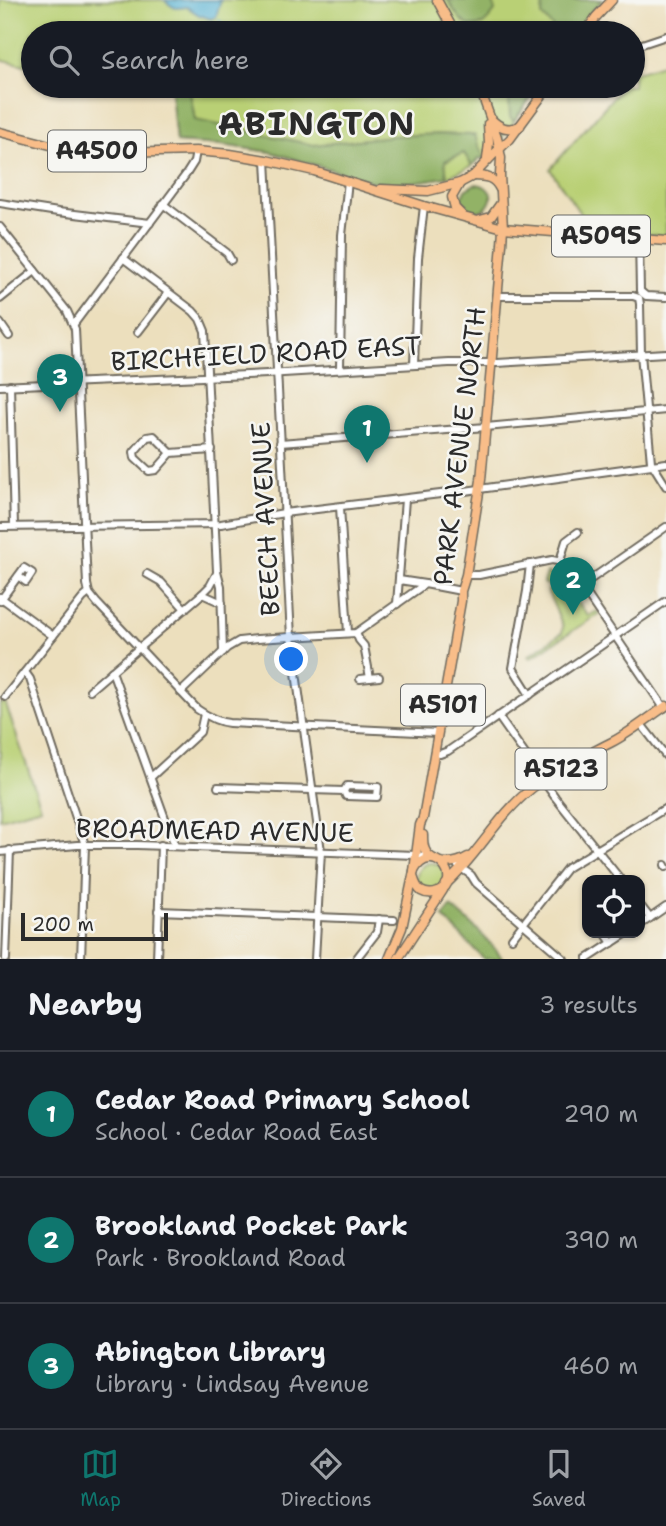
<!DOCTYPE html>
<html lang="en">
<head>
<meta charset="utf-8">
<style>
  :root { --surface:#171b24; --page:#20242c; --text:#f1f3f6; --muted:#9ea1a6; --line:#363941; --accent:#0f766e }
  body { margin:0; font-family:"Shantell Sans",sans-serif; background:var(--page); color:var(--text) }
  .controls { position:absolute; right:21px; bottom:21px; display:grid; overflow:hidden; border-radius:14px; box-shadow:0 2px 5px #0004 }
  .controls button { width:63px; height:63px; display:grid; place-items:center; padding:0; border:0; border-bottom:2px solid var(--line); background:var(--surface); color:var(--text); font:35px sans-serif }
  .scale { position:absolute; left:21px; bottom:18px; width:147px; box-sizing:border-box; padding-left:7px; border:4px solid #2b2b2b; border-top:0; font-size:19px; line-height:24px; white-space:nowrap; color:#2b2b2b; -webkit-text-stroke:5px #f6f6f2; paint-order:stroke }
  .you { position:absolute; left:292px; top:660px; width:24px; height:24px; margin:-18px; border:5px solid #fff; border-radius:50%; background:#1a73e8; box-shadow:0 0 0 10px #1a73e833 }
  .badge { display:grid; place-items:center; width:46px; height:46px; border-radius:50%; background:var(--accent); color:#fff; font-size:23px; font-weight:700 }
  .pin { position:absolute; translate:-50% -58px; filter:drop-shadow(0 2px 4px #0008) }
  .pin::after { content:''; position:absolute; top:37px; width:24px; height:21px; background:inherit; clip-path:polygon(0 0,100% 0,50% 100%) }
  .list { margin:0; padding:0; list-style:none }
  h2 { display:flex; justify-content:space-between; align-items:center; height:91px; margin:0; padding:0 28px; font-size:30px }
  h2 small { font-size:23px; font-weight:400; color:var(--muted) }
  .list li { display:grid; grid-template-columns:46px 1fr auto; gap:21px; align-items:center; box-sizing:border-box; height:126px; padding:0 28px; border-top:2px solid var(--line) }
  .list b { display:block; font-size:26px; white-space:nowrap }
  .list p { margin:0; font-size:23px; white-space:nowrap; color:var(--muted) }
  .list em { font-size:23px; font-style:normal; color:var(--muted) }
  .icon { flex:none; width:38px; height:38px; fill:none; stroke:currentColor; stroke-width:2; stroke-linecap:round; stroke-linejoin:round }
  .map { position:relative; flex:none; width:666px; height:959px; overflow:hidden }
  .search { position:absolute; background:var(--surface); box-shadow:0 2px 5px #0004; left:21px; right:21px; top:21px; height:77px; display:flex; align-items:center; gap:18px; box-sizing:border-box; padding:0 24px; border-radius:38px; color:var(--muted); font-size:26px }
  .sheet { height:469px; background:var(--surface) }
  nav { display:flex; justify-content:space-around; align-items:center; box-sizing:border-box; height:98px; border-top:2px solid var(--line); background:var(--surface); font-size:19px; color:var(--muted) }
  nav a { display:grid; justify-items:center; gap:4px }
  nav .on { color:var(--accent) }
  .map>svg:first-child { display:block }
</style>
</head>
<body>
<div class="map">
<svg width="666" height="959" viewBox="0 0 666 959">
  <rect width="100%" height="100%" fill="#f6f6f2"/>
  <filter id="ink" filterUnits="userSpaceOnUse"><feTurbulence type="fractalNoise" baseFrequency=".0143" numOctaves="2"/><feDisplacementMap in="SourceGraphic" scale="14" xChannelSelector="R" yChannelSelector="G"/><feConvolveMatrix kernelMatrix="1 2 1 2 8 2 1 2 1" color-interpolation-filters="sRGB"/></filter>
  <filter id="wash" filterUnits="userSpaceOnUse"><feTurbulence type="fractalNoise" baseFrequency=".00686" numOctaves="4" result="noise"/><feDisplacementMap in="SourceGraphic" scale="28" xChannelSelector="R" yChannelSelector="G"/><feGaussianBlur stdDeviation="1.57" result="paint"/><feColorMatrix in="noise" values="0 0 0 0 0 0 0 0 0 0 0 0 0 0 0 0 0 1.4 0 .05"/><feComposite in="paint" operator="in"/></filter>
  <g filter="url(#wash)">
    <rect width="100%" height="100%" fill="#ecdfbd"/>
    <!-- green -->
    <g fill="#b9d074" stroke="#727e50" stroke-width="2">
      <path d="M 0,0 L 603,0 L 592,11 L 577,33 L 33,33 L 33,67 L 0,59 Z"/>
      <path d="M 666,63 L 666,236 L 585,229 L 586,222 L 550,169 L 623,86 L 633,86 L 633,73 Z"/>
      <path d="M 153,86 L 539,86 L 492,152 L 485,159 L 479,158 L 472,166 L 447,177 L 393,185 L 370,181 L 271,152 L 221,145 L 176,142 L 171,91 L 167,87 Z"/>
      <path d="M 547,573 L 559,578 L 588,616 L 597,611 L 599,614 L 530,658 L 528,656 L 562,633 L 563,626 L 548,592 L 550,586 L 544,583 Z"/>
      <path d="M 5,702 L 41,807 L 0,819 L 0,705 Z"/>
      <circle cx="431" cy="877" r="14"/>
    </g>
    <!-- forest -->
    <g fill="#92b266" stroke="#5e6e48" stroke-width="2">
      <path d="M 448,0 L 493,0 L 495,11 C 492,15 487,21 483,24 C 465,33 455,12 448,0 Z"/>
      <path d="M 543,0 L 603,0 L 592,11 L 577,33 L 552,33 L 553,27 L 542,16 Z"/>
      <path d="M 157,86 L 189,86 L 195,120 L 314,145 L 392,136 L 439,134 L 475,135 L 478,145 L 485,159 L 479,158 L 472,166 L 464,153 L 445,161 L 447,177 L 393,185 L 370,181 L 271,152 L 221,145 L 176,142 L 171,91 L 167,87 Z"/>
      <path d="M 517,86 L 539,86 L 514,121 L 510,117 L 509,97 L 519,90 Z"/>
      <path d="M 475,184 C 485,184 496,193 489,204 C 481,217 464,210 460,199 L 465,190 Z"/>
      <path d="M 451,907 C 471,922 488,939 503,959 L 484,959 L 443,917 Z"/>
    </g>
    <!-- water -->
    <path fill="#54b1d2" stroke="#406e7e" stroke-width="2" d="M 164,0 L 221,0 L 216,17 L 211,19 L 199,15 L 187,7 C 174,9 175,9 164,0 Z"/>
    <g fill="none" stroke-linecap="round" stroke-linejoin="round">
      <!-- stream -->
      <path stroke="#54b1d2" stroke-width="2" d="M 219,20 L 227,30"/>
    </g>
  </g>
  <g filter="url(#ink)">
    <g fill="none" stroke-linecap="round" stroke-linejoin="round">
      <defs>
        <g id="minor">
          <path d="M 633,47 L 666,36"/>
          <path d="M 266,160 L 291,637 L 321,851 L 315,959"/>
          <path d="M 0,203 L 58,212 L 150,223"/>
          <path d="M 163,204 L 227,253 L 231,260"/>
          <path d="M 0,227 L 67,311 L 75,329 L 87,584 L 89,593 L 97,603 L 197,709 C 207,716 217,722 229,723 L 438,733"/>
          <path d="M 639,239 L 640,291 L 646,296 L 666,297"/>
          <path d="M 123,258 L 193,311 L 200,319 L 205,331 L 217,571 L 221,586 L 223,652"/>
          <path d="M 498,296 L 633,296 L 639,298 L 640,304 L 641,354 L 651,462 L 666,486"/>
          <path d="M 0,299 L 35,271"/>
          <path d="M 0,323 L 9,336"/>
          <path d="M 74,324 L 187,173 L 194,162 L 196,151"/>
          <path d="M 138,332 L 168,293"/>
          <path d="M 414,365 L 418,258 L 424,206"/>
          <path d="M 340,369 L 342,235 L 348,181"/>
          <path d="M 10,385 L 14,526"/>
          <path d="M 0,386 L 267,374 L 449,363 L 497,363 L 666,353"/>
          <path d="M 280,443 L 486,427 L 666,410"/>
          <path d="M 171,453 L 154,436 L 147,437 L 134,452 L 135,458 L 149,471 L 156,470 L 171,453 L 212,450"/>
          <path d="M 340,507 L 348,633"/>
          <path d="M 0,527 L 221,524 L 284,513 L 465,491 L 666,463"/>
          <path d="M 560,561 L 566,541 L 578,532"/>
          <path d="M 530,564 L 527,591 L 513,668 L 530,695"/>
          <path d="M 147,574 L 161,582 L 185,609"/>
          <path d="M 466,575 L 479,575 L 552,560 L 562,562 L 571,571 L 664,708"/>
          <path d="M 399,580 L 425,584"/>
          <path d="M 581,586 L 666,527"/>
          <path d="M 202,594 L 222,603"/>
          <path d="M 0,597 L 53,636"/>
          <path d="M 0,601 L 24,568 L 32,573 L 26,582 L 18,576"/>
          <path d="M 397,604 L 405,499"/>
          <path d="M 356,633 L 359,640 L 364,646 L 370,678"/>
          <path d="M 112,671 L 175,846"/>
          <path d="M 25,672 L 30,679 L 85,845 L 81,959"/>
          <path d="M 360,679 L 379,677"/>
          <path d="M 90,690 L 202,594 L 210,586 L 217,573"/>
          <path d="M 181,692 L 227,648 L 239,641 L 257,639 L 356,633 L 425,584 L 461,591"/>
          <path d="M 5,697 L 83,598 L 89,593"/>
          <path d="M 498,716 L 555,797 L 621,880"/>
          <path d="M 641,724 L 666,756"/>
          <path d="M 434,753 L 440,754 L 448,751 L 666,601"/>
          <path d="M 151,777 L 200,732 L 204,714"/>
          <path d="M 218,787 L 344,791 L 347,786 L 378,787 L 377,797 L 346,796 L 344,791"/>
          <path d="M 0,852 L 77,845 L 137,845 L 416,855 L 430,857"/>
          <path d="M 665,865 L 666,867"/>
          <path d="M 458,866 L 471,875 L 476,883 L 564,959"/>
          <path d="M 640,905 L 650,918"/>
          <path d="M 158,911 L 394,920"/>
          <path d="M 640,925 L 666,907"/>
          <path d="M 605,933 L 612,943"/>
          <path d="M 512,938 L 567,868 L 666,808"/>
          <path d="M 6,959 L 10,850"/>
          <path d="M 157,959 L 161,845"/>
          <path d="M 356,959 L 377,932 L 379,919"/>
          <path d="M 587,959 L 627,933"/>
        </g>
        <g id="major">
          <path d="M 437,0 L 455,33"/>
          <path d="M 585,33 L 596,17 L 612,0"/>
          <path d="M 491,119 C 500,128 508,131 520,126"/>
          <path d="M 0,132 L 54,146 L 86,150 L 120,153 L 196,151 L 230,154 L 266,160 L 314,171 L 424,206 L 503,228 L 666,241"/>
          <path d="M 487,159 L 489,143 L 488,124"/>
          <path d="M 473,176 C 486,176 494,177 500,189"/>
          <path d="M 460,183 L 452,197 L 455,208 L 462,215"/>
          <path d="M 381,189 L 428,191 L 460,183 L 473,176 L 494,154 L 510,139 L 549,86"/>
          <path d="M 480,220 L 491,217 L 501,203"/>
          <path d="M 423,835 C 423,846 424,854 434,859"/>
          <path d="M 440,862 C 449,864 460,862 468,857"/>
          <path d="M 414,871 L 420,825 L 423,818 L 461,601 L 461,591 L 466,575 L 481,480 L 502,244 L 503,228 L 500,175 L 501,158 L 497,137 L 479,86"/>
          <path d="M 446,884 C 478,855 498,815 532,788 C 556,769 585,756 612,742 C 631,732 648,718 666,706"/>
          <path d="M 389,959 L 402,928 L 414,871 C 432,839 465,880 438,892 C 433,894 426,894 421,891 C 416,887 415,882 413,876"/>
          <path d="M 398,959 L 443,890"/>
        </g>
      </defs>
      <!-- minor casing -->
      <use href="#minor" stroke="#6f6a5e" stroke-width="10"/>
      <!-- major casing -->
      <use href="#major" stroke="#6f6a5e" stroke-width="11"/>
      <!-- minor -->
      <use href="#minor" stroke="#fff" stroke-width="6"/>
      <!-- major -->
      <use href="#major" stroke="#f8bd89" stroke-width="8"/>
    </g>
  </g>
  <g text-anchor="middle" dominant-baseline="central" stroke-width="5" stroke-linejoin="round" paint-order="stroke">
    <!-- shield labels -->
    <g fill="#f6f6f2" stroke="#686867" stroke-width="2">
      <rect x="48" y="130.5" width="98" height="41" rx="5"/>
      <rect x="552" y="215.5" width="98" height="41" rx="5"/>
      <rect x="401" y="684.5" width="84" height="41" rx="5"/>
      <rect x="515.5" y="748.5" width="91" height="41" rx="5"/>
    </g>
    <g font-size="24" font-weight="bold" fill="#2b2b2b">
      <text x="97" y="151">A4500</text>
      <text x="601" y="236">A5095</text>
      <text x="443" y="705">A5101</text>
      <text x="561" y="769">A5123</text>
    </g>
    <!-- street labels -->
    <g font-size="26" fill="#2b2b2b" stroke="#f6f6f2">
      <text transform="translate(266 353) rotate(-3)">BIRCHFIELD ROAD EAST</text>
      <text transform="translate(459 446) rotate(-83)">PARK AVENUE NORTH</text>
      <text transform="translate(265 519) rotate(-93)">BEECH AVENUE</text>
      <text transform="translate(215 830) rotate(1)">BROADMEAD AVENUE</text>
    </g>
    <!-- district labels -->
    <g font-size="33" font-weight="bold" letter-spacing="2" fill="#2b2b2b" stroke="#f6f6f2">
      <text x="317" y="123">ABINGTON</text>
    </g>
  </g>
</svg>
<div class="controls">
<button><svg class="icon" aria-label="locate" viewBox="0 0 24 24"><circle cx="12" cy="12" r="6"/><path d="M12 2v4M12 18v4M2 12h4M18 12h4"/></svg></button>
</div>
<div class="scale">200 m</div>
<div class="you"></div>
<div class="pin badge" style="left:367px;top:463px">1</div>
<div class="pin badge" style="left:573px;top:615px">2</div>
<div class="pin badge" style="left:60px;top:412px">3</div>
<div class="search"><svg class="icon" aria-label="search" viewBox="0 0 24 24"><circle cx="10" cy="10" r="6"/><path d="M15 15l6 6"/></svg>Search here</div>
</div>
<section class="sheet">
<h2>Nearby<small>3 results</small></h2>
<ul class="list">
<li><span class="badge">1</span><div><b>Cedar Road Primary School</b><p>School · Cedar Road East</p></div><em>290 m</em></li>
<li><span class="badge">2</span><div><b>Brookland Pocket Park</b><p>Park · Brookland Road</p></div><em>390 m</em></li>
<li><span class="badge">3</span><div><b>Abington Library</b><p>Library · Lindsay Avenue</p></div><em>460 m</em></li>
</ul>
</section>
<nav>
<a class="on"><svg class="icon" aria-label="map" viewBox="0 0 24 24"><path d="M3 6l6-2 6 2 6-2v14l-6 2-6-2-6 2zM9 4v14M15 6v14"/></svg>Map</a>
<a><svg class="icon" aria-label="directions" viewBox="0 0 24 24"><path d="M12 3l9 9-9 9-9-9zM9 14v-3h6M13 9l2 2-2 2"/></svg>Directions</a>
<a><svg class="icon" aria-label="saved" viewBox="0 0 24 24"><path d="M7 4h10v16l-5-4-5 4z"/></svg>Saved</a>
</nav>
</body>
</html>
